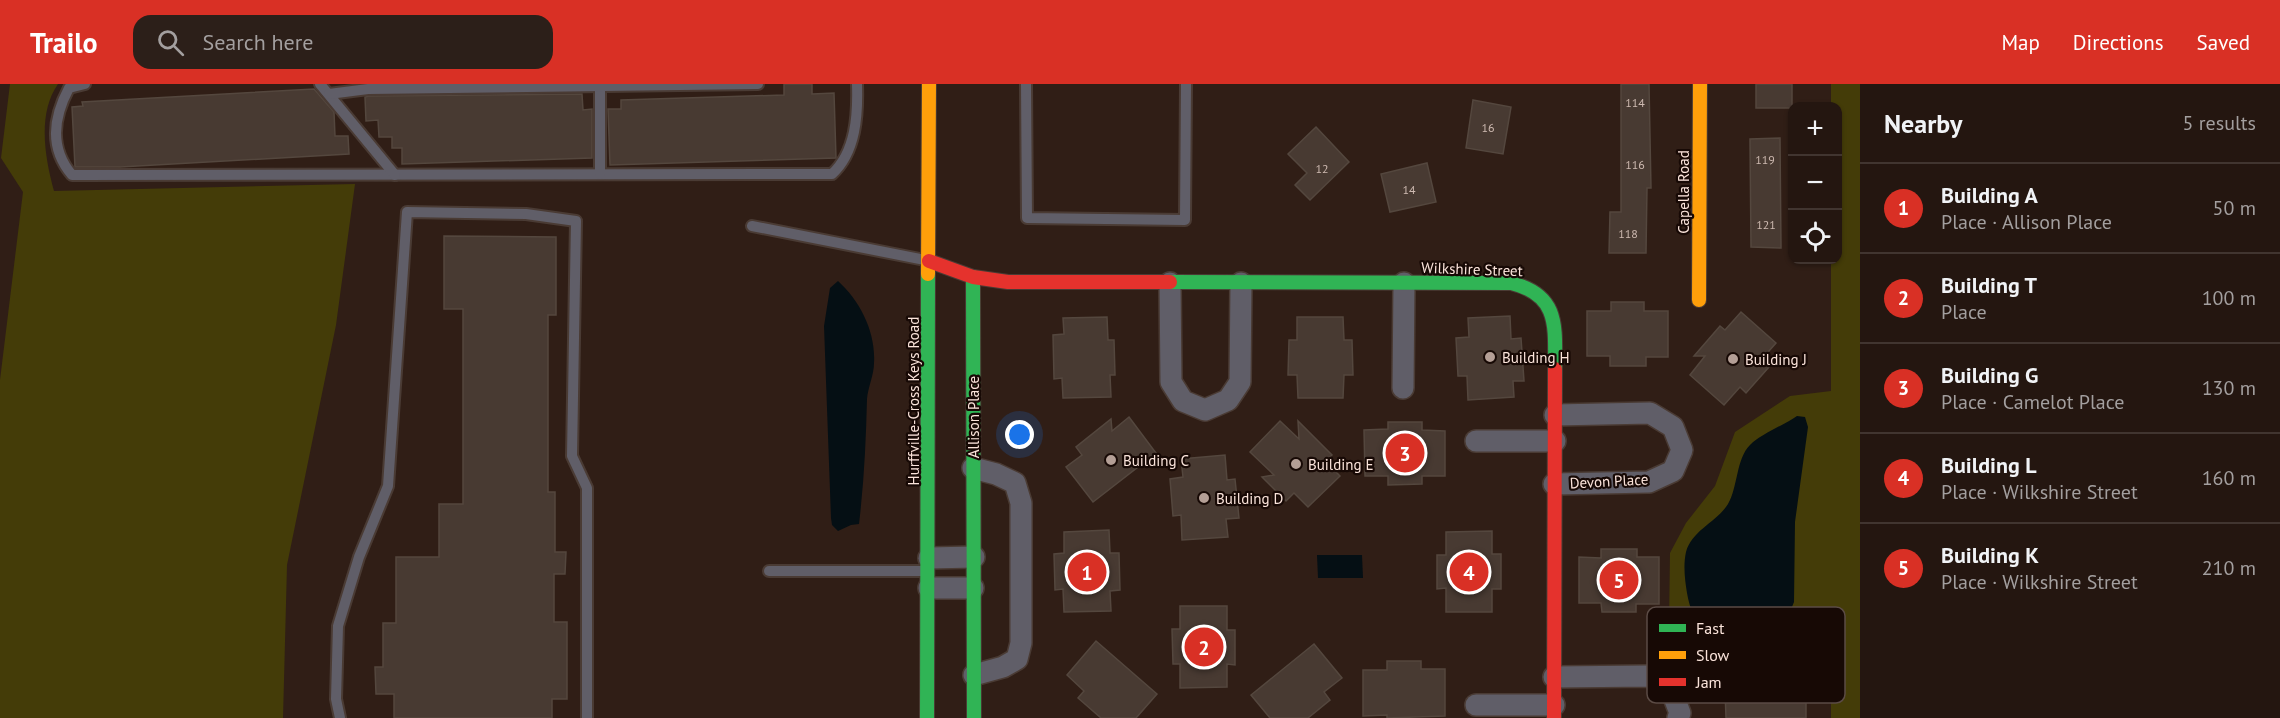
<!DOCTYPE html>
<html lang="en">
<head>
<meta charset="utf-8">
<style>
  :root { --surface:#241610; --page:#2c1f19; --text:#f1f3f6; --muted:#a39f9f; --line:#413530; --accent:#d93025 }
  body { margin:0; font-family:"PT Sans",sans-serif; background:var(--page); color:var(--text) }
  .controls { position:absolute; right:18px; top:18px; display:grid; overflow:hidden; border-radius:12px; box-shadow:0 2px 4px #0004 }
  .controls button { width:54px; height:54px; display:grid; place-items:center; padding:0; border:0; border-bottom:2px solid var(--line); background:var(--surface); color:var(--text); font:30px sans-serif }
  .you { position:absolute; left:1020px; top:351px; width:21px; height:21px; margin:-15px; border:4px solid #fff; border-radius:50%; background:#1a73e8; box-shadow:0 0 0 9px #1a73e833 }
  .badge { display:grid; place-items:center; width:39px; height:39px; border-radius:50%; background:var(--accent); color:#fff; font-size:20px; font-weight:700 }
  .pin { position:absolute; translate:-50% -50%; border:3px solid #fff; box-shadow:0 2px 6px #0006 }
  .list { margin:0; padding:0; list-style:none }
  h2 { display:flex; justify-content:space-between; align-items:center; height:78px; margin:0; padding:0 24px; font-size:26px }
  h2 small { font-size:20px; font-weight:400; color:var(--muted) }
  .list li { display:grid; grid-template-columns:39px 1fr auto; gap:18px; align-items:center; box-sizing:border-box; height:90px; padding:0 24px; border-top:2px solid var(--line) }
  .list b { display:block; font-size:22px; white-space:nowrap }
  .list p { margin:0; font-size:20px; white-space:nowrap; color:var(--muted) }
  .list em { font-size:20px; font-style:normal; color:var(--muted) }
  .icon { flex:none; width:33px; height:33px; fill:none; stroke:currentColor; stroke-width:2; stroke-linecap:round; stroke-linejoin:round }
  .map { position:relative; flex:none; width:1860px; height:634px; overflow:hidden }
  header { display:flex; align-items:center; gap:36px; box-sizing:border-box; height:84px; padding:0 30px; background:var(--accent); color:#fff }
  header strong { font-size:28px }
  nav { display:flex; gap:33px; margin-inline-start:auto; font-size:21px }
  .search { width:420px; height:54px; background:var(--page); display:flex; align-items:center; gap:15px; box-sizing:border-box; padding:0 21px; border-radius:18px; color:var(--muted); font-size:22px }
  main { display:flex }
  aside { flex:1; background:var(--surface) }
  .map>svg:first-child { display:block }
</style>
</head>
<body>
<header>
<strong>Trailo</strong>
<div class="search"><svg class="icon" aria-label="search" viewBox="0 0 24 24"><circle cx="10" cy="10" r="6"/><path d="M15 15l6 6"/></svg>Search here</div>
<nav><a>Map</a><a>Directions</a><a>Saved</a></nav>
</header>
<main>
<div class="map">
<svg width="1860" height="634" viewBox="0 0 1860 634">
  <rect width="100%" height="100%" fill="#301e16"/>
  <!-- green -->
  <g fill="#443c08">
    <path d="M 10,0 L 58,0 C 37,30 45,74 54,107 L 355,100 L 336,241 L 287,481 L 283,634 L 0,634 L 0,296 L 23,108 L 1,74 Z"/>
    <path d="M 1831,0 L 1860,0 L 1860,634 L 1831,634 L 1831,576 L 1800,575 L 1728,581 L 1704,573 L 1678,557 L 1669,543 L 1670,469 L 1686,439 L 1715,402 L 1735,348 L 1790,312 L 1831,307 L 1831,176 L 1838,176 L 1838,22 L 1831,22 Z"/>
  </g>
  <!-- water -->
  <g fill="#050f14">
    <path d="M 838,197 C 860,217 876,248 874,279 C 874,291 868,303 867,315 C 866,357 864,398 859,440 L 851,441 L 838,447 L 832,441 L 831,434 L 824,242 L 830,204 Z"/>
    <path d="M 1797,332 L 1805,333 L 1808,343 L 1795,438 L 1794,518 L 1787,535 C 1746,556 1697,569 1687,509 C 1685,496 1683,482 1686,468 C 1692,446 1717,438 1728,420 C 1738,403 1736,375 1750,361 C 1761,350 1784,341 1797,332 Z"/>
    <path d="M 1317,471 L 1362,471 L 1363,494 L 1318,494 Z"/>
  </g>
  <!-- building -->
  <g fill="#483a32" stroke="#54473e" stroke-width="1.5">
    <path d="M 784,0 L 812,0 L 812,10 L 834,9 L 836,74 L 610,81 L 608,25 L 621,25 L 621,16 L 784,11 Z"/>
    <path d="M 1621,0 L 1649,0 L 1651,104 L 1647,104 L 1646,169 L 1609,169 L 1610,128 L 1621,128 Z"/>
    <rect x="1756" y="0" width="36" height="24"/>
    <path d="M 314,5 L 334,28 L 335,52 L 348,52 L 349,70 L 120,83 L 75,83 L 72,23 L 83,22 L 82,18 Z"/>
    <path d="M 582,10 L 583,26 L 592,25 L 592,74 L 402,80 L 402,64 L 392,64 L 392,53 L 379,53 L 378,36 L 366,37 L 365,13 L 369,12 Z"/>
    <path d="M 1473,16 L 1511,23 L 1503,70 L 1466,64 Z"/>
    <path d="M 1316,43 L 1349,78 L 1310,116 L 1295,101 L 1307,89 L 1288,70 Z"/>
    <path d="M 1780,54 L 1781,164 L 1751,163 L 1750,55 Z"/>
    <path d="M 1427,79 L 1436,118 L 1390,128 L 1381,90 Z"/>
    <path d="M 444,152 L 556,153 L 556,231 L 548,231 L 548,408 L 555,408 L 555,468 L 566,468 L 565,490 L 554,490 L 554,538 L 567,538 L 567,615 L 552,615 L 552,634 L 394,634 L 394,610 L 376,610 L 375,583 L 383,583 L 383,539 L 396,539 L 396,473 L 439,473 L 439,420 L 463,420 L 463,225 L 444,225 Z"/>
    <path d="M 1611,218 L 1644,218 L 1644,227 L 1668,227 L 1668,273 L 1646,273 L 1646,282 L 1610,282 L 1610,272 L 1587,272 L 1587,227 L 1611,227 Z"/>
    <path d="M 1741,228 L 1776,259 L 1761,276 L 1769,283 L 1746,309 L 1740,303 L 1724,321 L 1690,291 L 1705,272 L 1694,272 L 1720,242 L 1725,246 Z"/>
    <path d="M 1510,232 L 1511,255 L 1521,254 L 1524,297 L 1513,297 L 1514,313 L 1468,316 L 1467,292 L 1458,292 L 1456,254 L 1469,253 L 1468,234 Z"/>
    <path d="M 1107,233 L 1108,256 L 1114,256 L 1115,291 L 1110,291 L 1111,313 L 1063,314 L 1062,294 L 1054,295 L 1053,251 L 1064,250 L 1063,234 Z"/>
    <path d="M 1297,233 L 1343,233 L 1344,256 L 1352,256 L 1353,291 L 1344,291 L 1343,314 L 1298,314 L 1297,291 L 1288,291 L 1289,256 L 1297,256 Z"/>
    <path d="M 1129,333 L 1156,369 L 1093,418 L 1066,383 L 1082,371 L 1076,363 L 1111,335 L 1112,347 Z"/>
    <path d="M 1280,337 L 1299,355 L 1298,337 L 1332,371 L 1325,377 L 1340,392 L 1308,423 L 1294,409 L 1286,417 L 1262,393 L 1274,391 L 1250,368 Z"/>
    <path d="M 1388,338 L 1422,338 L 1422,346 L 1445,347 L 1445,392 L 1422,392 L 1422,400 L 1388,401 L 1388,392 L 1365,392 L 1364,346 L 1388,345 Z"/>
    <path d="M 1225,371 L 1227,396 L 1235,395 L 1239,434 L 1226,435 L 1228,453 L 1182,456 L 1181,431 L 1173,432 L 1170,395 L 1183,393 L 1181,375 Z"/>
    <path d="M 1109,446 L 1110,469 L 1119,469 L 1120,506 L 1110,507 L 1111,527 L 1064,528 L 1063,505 L 1055,506 L 1054,470 L 1064,469 L 1064,448 Z"/>
    <path d="M 1492,447 L 1492,470 L 1501,470 L 1501,505 L 1492,505 L 1492,528 L 1446,528 L 1446,504 L 1437,505 L 1437,471 L 1446,471 L 1446,448 Z"/>
    <path d="M 1601,465 L 1637,465 L 1637,473 L 1659,473 L 1659,520 L 1636,520 L 1636,528 L 1602,528 L 1601,519 L 1579,519 L 1579,473 L 1601,474 Z"/>
    <path d="M 1180,522 L 1227,522 L 1227,546 L 1235,546 L 1235,581 L 1227,580 L 1227,603 L 1180,604 L 1180,580 L 1173,580 L 1172,545 L 1180,545 Z"/>
    <path d="M 1096,557 L 1157,610 L 1136,634 L 1101,634 L 1078,614 L 1084,607 L 1067,591 Z"/>
    <path d="M 1314,560 L 1342,594 L 1324,608 L 1330,616 L 1308,634 L 1270,634 L 1251,611 Z"/>
    <path d="M 1387,577 L 1421,577 L 1421,585 L 1445,585 L 1445,632 L 1387,634 L 1387,631 L 1363,632 L 1363,586 L 1387,586 Z"/>
    <path d="M 1783,596 L 1784,605 L 1806,605 L 1806,634 L 1726,634 L 1725,605 L 1749,605 L 1749,597 Z"/>
  </g>
  <g fill="none" stroke-linecap="round" stroke-linejoin="round">
    <defs>
      <g id="lane">
        <path d="M 85,0 L 69,4 C 53,34 49,64 72,91 L 832,90 C 856,68 858,31 857,0"/>
        <path d="M 320,0 L 395,91"/>
        <path d="M 600,0 L 600,90"/>
        <path d="M 1026,0 L 1027,134 L 1185,136 L 1186,0"/>
        <path d="M 329,10 L 368,5 L 758,0"/>
        <path d="M 752,142 L 925,176"/>
        <path d="M 769,487 L 924,487"/>
        <path d="M 340,634 L 336,615 L 338,542 L 359,473 L 388,402 L 407,128 L 526,130 L 576,137 L 572,372 L 587,404 L 587,634"/>
      </g>
      <g id="street">
        <path d="M 1170,199 L 1171,298 L 1183,317 L 1205,326 L 1228,316 L 1240,298 L 1241,199"/>
        <path d="M 1403,304 L 1404,199"/>
        <path d="M 1476,357 L 1555,357"/>
        <path d="M 973,384 L 996,390 L 1015,399 L 1021,419 L 1021,559 L 1017,575 L 1003,583 L 974,591"/>
        <path d="M 1554,400 L 1649,398 L 1673,387 L 1682,366 L 1673,343 L 1650,329 L 1555,331"/>
        <path d="M 929,474 L 974,473"/>
        <path d="M 929,504 L 973,504"/>
        <path d="M 1554,593 L 1649,592 L 1670,603 L 1680,629 L 1678,634"/>
        <path d="M 1476,621 L 1554,621"/>
      </g>
      <g id="fast">
        <path d="M 973,193 L 974,634"/>
        <path d="M 1170,198 L 1511,199 C 1560,211 1555,243 1555,285"/>
        <path d="M 927,634 L 928,190"/>
      </g>
      <g id="slow">
        <path d="M 928,190 L 929,0"/>
        <path d="M 1699,216 L 1700,0"/>
      </g>
      <g id="jam">
        <path d="M 929,177 L 973,193 L 1008,198 L 1170,198"/>
        <path d="M 1554,634 L 1555,285"/>
      </g>
    </defs>
    <!-- lane casing -->
    <use href="#lane" stroke="#4a3b34" stroke-width="14"/>
    <!-- street casing -->
    <use href="#street" stroke="#4a3b34" stroke-width="24"/>
    <!-- fast casing -->
    <use href="#fast" stroke="#4a3b34" stroke-width="16"/>
    <!-- slow casing -->
    <use href="#slow" stroke="#4a3b34" stroke-width="16"/>
    <!-- jam casing -->
    <use href="#jam" stroke="#4a3b34" stroke-width="16"/>
    <!-- lane -->
    <use href="#lane" stroke="#605e68" stroke-width="10"/>
    <!-- street -->
    <use href="#street" stroke="#605e68" stroke-width="21"/>
    <!-- fast -->
    <use href="#fast" stroke="#30b455" stroke-width="14"/>
    <!-- slow -->
    <use href="#slow" stroke="#ff9f0a" stroke-width="14"/>
    <!-- jam -->
    <use href="#jam" stroke="#e5322d" stroke-width="14"/>
  </g>
  <!-- markers -->
  <g fill="#b49f96" stroke="#170905" stroke-width="2">
    <circle cx="1490" cy="273" r="6"/>
    <circle cx="1733" cy="275" r="6"/>
    <circle cx="1111" cy="376" r="6"/>
    <circle cx="1296" cy="380" r="6"/>
    <circle cx="1204" cy="414" r="6"/>
  </g>
  <g text-anchor="middle" dominant-baseline="central" stroke-width="4.5" stroke-linejoin="round" paint-order="stroke">
    <!-- number labels -->
    <g font-size="12" fill="#cebab1">
      <text x="1635" y="18">114</text>
      <text x="1488" y="43">16</text>
      <text x="1765" y="75">119</text>
      <text x="1635" y="80">116</text>
      <text x="1322" y="84">12</text>
      <text x="1409" y="105">14</text>
      <text x="1766" y="140">121</text>
      <text x="1628" y="149">118</text>
    </g>
    <!-- street labels -->
    <g font-size="15" fill="#fbe4db" stroke="#170905">
      <text transform="translate(1683 108) rotate(-90)">Capella Road</text>
      <text transform="translate(1472 185) rotate(2)">Wilkshire Street</text>
      <text transform="translate(913 317) rotate(-90)">Hurffville-Cross Keys Road</text>
      <text transform="translate(973 333) rotate(-90)">Allison Place</text>
      <text transform="translate(1609 397) rotate(-3)">Devon Place</text>
    </g>
    <!-- poi labels -->
    <g font-size="15" fill="#fbe4db" stroke="#170905" text-anchor="start">
      <text x="1502" y="273">Building H</text>
      <text x="1745" y="275">Building J</text>
      <text x="1123" y="376">Building C</text>
      <text x="1308" y="380">Building E</text>
      <text x="1216" y="414">Building D</text>
    </g>
  </g>
  <!-- legend -->
  <rect x="1647" y="523" width="198" height="96" rx="9" fill="#170905" stroke="#5b4b45" stroke-width="1.5"/>
  <rect x="1659" y="540" width="27" height="8" fill="#30b455"/>
  <rect x="1659" y="567" width="27" height="8" fill="#ff9f0a"/>
  <rect x="1659" y="594" width="27" height="8" fill="#e5322d"/>
  <g font-size="16" fill="#fbe4db">
    <text x="1696" y="550">Fast</text>
    <text x="1696" y="577">Slow</text>
    <text x="1696" y="604">Jam</text>
  </g>
</svg>
<div class="controls">
<button>+</button>
<button>−</button>
<button><svg class="icon" aria-label="locate" viewBox="0 0 24 24"><circle cx="12" cy="12" r="6"/><path d="M12 2v4M12 18v4M2 12h4M18 12h4"/></svg></button>
</div>
<div class="you"></div>
<div class="pin badge" style="left:1087px;top:488px">1</div>
<div class="pin badge" style="left:1204px;top:563px">2</div>
<div class="pin badge" style="left:1405px;top:369px">3</div>
<div class="pin badge" style="left:1469px;top:488px">4</div>
<div class="pin badge" style="left:1619px;top:496px">5</div>
</div>
<aside>
<h2>Nearby<small>5 results</small></h2>
<ul class="list">
<li><span class="badge">1</span><div><b>Building A</b><p>Place · Allison Place</p></div><em>50 m</em></li>
<li><span class="badge">2</span><div><b>Building T</b><p>Place</p></div><em>100 m</em></li>
<li><span class="badge">3</span><div><b>Building G</b><p>Place · Camelot Place</p></div><em>130 m</em></li>
<li><span class="badge">4</span><div><b>Building L</b><p>Place · Wilkshire Street</p></div><em>160 m</em></li>
<li><span class="badge">5</span><div><b>Building K</b><p>Place · Wilkshire Street</p></div><em>210 m</em></li>
</ul>
</aside>
</main>
</body>
</html>
